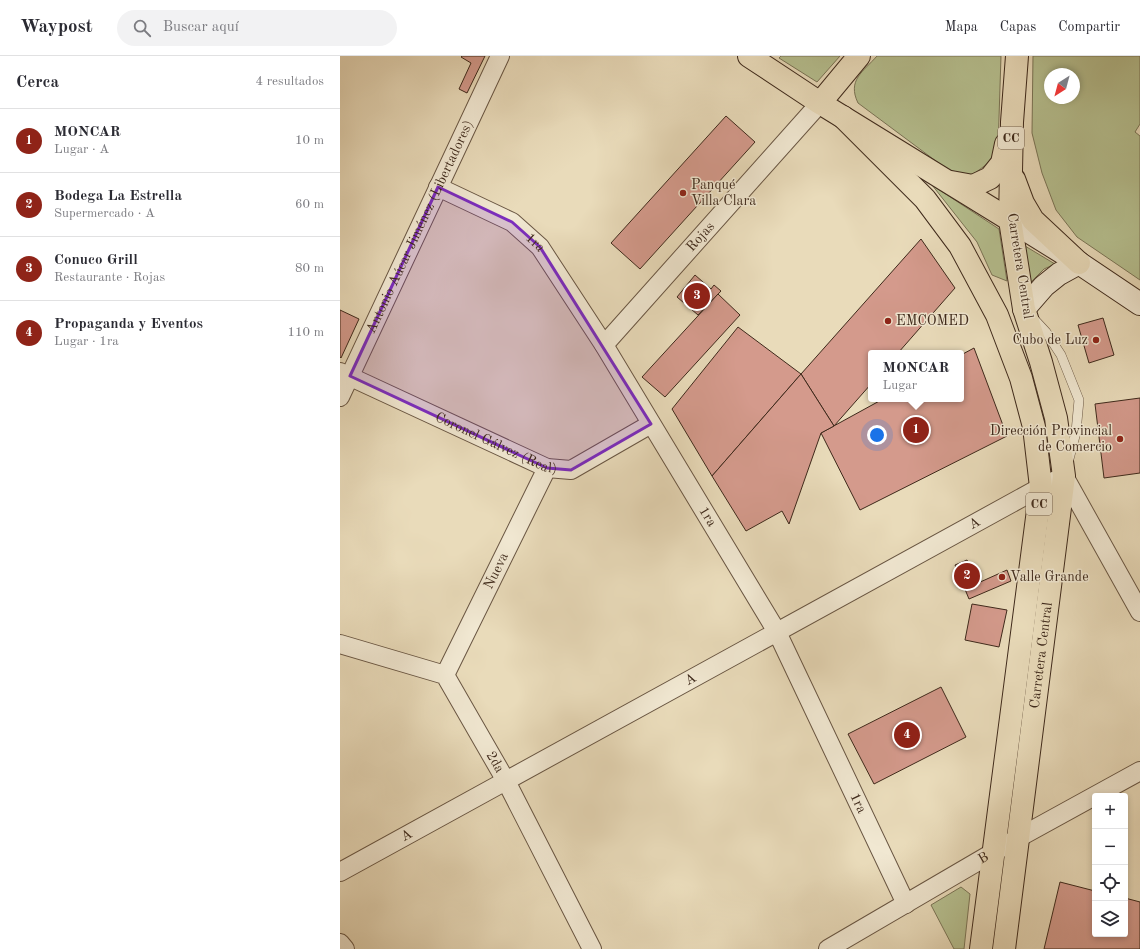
<!DOCTYPE html>
<html lang="es">
<head>
<meta charset="utf-8">
<style>
  :root { --surface:#fff; --page:#f2f2f3; --text:#2b2b33; --muted:#7c7c81; --line:#e1e1e2; --accent:#8f2418 }
  body { margin:0; font-family:"Old Standard TT",serif; background:var(--page); color:var(--text) }
  .controls { position:absolute; right:12px; bottom:12px; display:grid; overflow:hidden; border-radius:4px; box-shadow:0 2px 6px #0003 }
  .controls button { width:36px; height:36px; display:grid; place-items:center; padding:0; border:0; border-bottom:1px solid var(--line); background:var(--surface); color:var(--text); font:20px sans-serif }
  .compass { position:absolute; left:704px; top:12px; width:36px; height:36px; border-radius:50%; background:var(--surface); box-shadow:0 2px 6px #0003; rotate:216deg }
  .you { position:absolute; left:537px; top:379px; width:14px; height:14px; margin:-10px; border:3px solid #fff; border-radius:50%; background:#1a73e8; box-shadow:0 0 0 6px #1a73e833 }
  .badge { display:grid; place-items:center; width:26px; height:26px; border-radius:50%; background:var(--accent); color:#fff; font-size:13px; font-weight:700 }
  .pin { position:absolute; translate:-50% -50%; border:2px solid #fff; box-shadow:0 1px 4px #0006 }
  .popup { position:absolute; left:528px; top:294px; width:96px; height:52px; box-sizing:border-box; display:grid; place-content:center; border-radius:4px; background:var(--surface); filter:drop-shadow(0 1px 3px #0005); font-size:13px; white-space:nowrap; color:var(--muted) }
  .popup b { font-size:15px; color:var(--text) }
  .popup::after { content:''; position:absolute; left:50%; top:100%; margin-left:-8px; border:8px solid transparent; border-top-color:var(--surface) }
  .list { margin:0; padding:0; list-style:none }
  h2 { display:flex; justify-content:space-between; align-items:center; height:52px; margin:0; padding:0 16px; font-size:17px }
  h2 small { font-size:13px; font-weight:400; color:var(--muted) }
  .list li { display:grid; grid-template-columns:26px 1fr auto; gap:12px; align-items:center; box-sizing:border-box; height:64px; padding:0 16px; border-top:1px solid var(--line) }
  .list b { display:block; font-size:15px; white-space:nowrap }
  .list p { margin:0; font-size:13px; white-space:nowrap; color:var(--muted) }
  .list em { font-size:13px; font-style:normal; color:var(--muted) }
  .icon { flex:none; width:22px; height:22px; fill:none; stroke:currentColor; stroke-width:2; stroke-linecap:round; stroke-linejoin:round }
  .map { position:relative; flex:none; width:800px; height:893px; overflow:hidden }
  header { display:flex; align-items:center; gap:24px; box-sizing:border-box; height:56px; padding:0 20px; background:var(--surface); border-bottom:1px solid var(--line) }
  header strong { font-size:19px }
  nav { display:flex; gap:22px; margin-inline-start:auto; font-size:14px }
  .search { width:280px; height:36px; background:var(--page); display:flex; align-items:center; gap:10px; box-sizing:border-box; padding:0 14px; border-radius:22px; color:var(--muted); font-size:15px }
  main { display:flex }
  aside { flex:1; background:var(--surface) }
  .map>svg:first-child { display:block }
</style>
</head>
<body>
<header>
<strong>Waypost</strong>
<div class="search"><svg class="icon" aria-label="search" viewBox="0 0 24 24"><circle cx="10" cy="10" r="6"/><path d="M15 15l6 6"/></svg>Buscar aquí</div>
<nav><a>Mapa</a><a>Capas</a><a>Compartir</a></nav>
</header>
<main>
<aside>
<h2>Cerca<small>4 resultados</small></h2>
<ul class="list">
<li><span class="badge">1</span><div><b>MONCAR</b><p>Lugar · A</p></div><em>10 m</em></li>
<li><span class="badge">2</span><div><b>Bodega La Estrella</b><p>Supermercado · A</p></div><em>60 m</em></li>
<li><span class="badge">3</span><div><b>Conuco Grill</b><p>Restaurante · Rojas</p></div><em>80 m</em></li>
<li><span class="badge">4</span><div><b>Propaganda y Eventos</b><p>Lugar · 1ra</p></div><em>110 m</em></li>
</ul>
</aside>
<div class="map">
<svg width="800" height="893" viewBox="0 0 800 893">
  <rect width="100%" height="100%" fill="#e9dbba"/>
  <filter id="stains"><feTurbulence type="fractalNoise" baseFrequency=".005" numOctaves="4"/><feColorMatrix values="0 0 0 0 .2 0 0 0 0 .09 0 0 0 0 .02 0 0 0 .5 -.17"/></filter>
  <radialGradient id="worn" r=".72"><stop offset=".6" stop-color="#630" stop-opacity="0"/><stop offset="1" stop-color="#630" stop-opacity=".3"/></radialGradient>
  <!-- green -->
  <g fill="#b6c090" stroke="#7a7456" fill-rule="evenodd">
    <path d="M 441,0 L 500,0 L 477,26 L 439,2 Z"/>
    <path d="M 537,0 L 661,0 L 658,93 L 647,108 L 631,120 L 616,120 L 518,47 C 507,24 523,16 537,0 Z"/>
    <path d="M 693,0 L 800,0 L 800,68 L 795,76 L 800,80 L 800,224 L 737,181 L 716,154 L 702,117 L 692,77 ZM 710,18 L 734,18 L 734,42 L 710,42 Z"/>
    <path d="M 592,129 L 659,173 L 667,225 L 652,219 L 637,186 Z"/>
    <path d="M 685,190 L 715,208 L 704,213 L 690,227 Z"/>
    <path d="M 621,831 L 630,838 L 624,893 L 614,893 L 591,849 Z"/>
  </g>
  <!-- building -->
  <g fill="#d49a8c" stroke="#3e291b">
    <path d="M 122,0 L 145,0 L 127,37 L 119,33 L 131,7 L 121,1 Z"/>
    <path d="M 386,60 L 415,86 L 300,213 L 271,187 Z"/>
    <path d="M 581,183 L 615,232 L 558,297 L 531,297 L 531,328 L 494,370 L 461,318 Z"/>
    <path d="M 355,219 L 371,233 L 374,229 L 381,235 L 358,259 L 337,241 Z"/>
    <path d="M 378,238 L 400,259 L 325,341 L 302,321 Z"/>
    <path d="M 0,254 L 19,263 L 1,302 L 0,301 Z"/>
    <path d="M 763,262 L 774,299 L 749,307 L 738,269 Z"/>
    <path d="M 398,271 L 461,318 L 372,420 L 332,353 Z"/>
    <path d="M 634,292 L 667,380 L 520,454 L 481,377 L 543,343 L 621,343 L 621,299 Z"/>
    <path d="M 461,318 L 494,370 L 481,377 L 449,468 L 442,455 L 406,475 L 372,420 Z"/>
    <path d="M 800,342 L 800,417 L 764,422 L 755,348 Z"/>
    <path d="M 627,504 L 638,527 L 667,514 L 671,525 L 629,543 L 615,509 Z"/>
    <path d="M 632,548 L 667,554 L 659,591 L 625,584 Z"/>
    <path d="M 601,631 L 626,681 L 534,728 L 508,678 Z"/>
    <path d="M 720,826 L 755,835 L 755,878 L 785,878 L 785,842 L 800,846 L 800,893 L 704,893 Z"/>
  </g>
  <g fill="none" stroke-linecap="round" stroke-linejoin="round">
    <defs>
      <path id="lane" d="M 693,262 L 706,276 L 721,299 L 739,344 L 736,376 L 729,403"/>
      <g id="street">
        <path id="s1" d="M 98,131 L 172,166 L 200,191 L 264,289 L 437,576 L 566,848"/>
        <path id="s2" d="M 264,289 L 480,47"/>
        <path id="s3" d="M 0,316 L 207,412 L 231,414 L 311,368"/>
        <path id="s4" d="M 0,341 L 160,0"/>
        <path id="s5" d="M 0,588 L 105,619 L 166,725 L 252,893"/>
        <path id="s6" d="M 105,619 L 207,412"/>
        <path id="s7" d="M 0,816 L 701,431 L 724,420 L 800,556"/>
        <path d="M 0,887 L 5,893"/>
        <path id="s8" d="M 488,893 L 678,782 L 800,715"/>
      </g>
      <g id="secondary">
        <path d="M 670,164 L 739,207 L 800,248"/>
        <path d="M 684,253 L 704,230 L 719,218 L 739,207"/>
      </g>
      <g id="primary">
        <path d="M 409,0 L 480,47 L 670,164"/>
        <path d="M 480,47 L 519,0"/>
        <path d="M 503,61 L 585,143 L 620,190 L 657,259 L 681,322 L 694,371 L 701,431 L 641,893"/>
        <path d="M 674,123 L 683,147 L 693,164 L 739,207"/>
        <path d="M 611,126 L 633,130 L 650,122 L 662,107 L 666,88"/>
        <path id="s9" d="M 664,893 L 724,420 L 716,362 L 701,306 L 684,253 L 670,164 L 672,66 L 677,0"/>
      </g>
    </defs>
    <!-- lane casing -->
    <use href="#lane" stroke="#695643" stroke-width="10"/>
    <!-- street casing -->
    <use href="#street" stroke="#695643" stroke-width="20"/>
    <!-- secondary casing -->
    <use href="#secondary" stroke="#3e291b" stroke-width="24"/>
    <!-- primary casing -->
    <use href="#primary" stroke="#3e291b" stroke-width="24"/>
    <!-- lane -->
    <use href="#lane" stroke="#f1e8d2" stroke-width="9"/>
    <!-- street -->
    <use href="#street" stroke="#f1e8d2" stroke-width="18"/>
    <!-- secondary -->
    <use href="#secondary" stroke="#f1e8d2" stroke-width="22"/>
    <!-- primary -->
    <use href="#primary" stroke="#e9dbba" stroke-width="22"/>
  </g>
  <!-- marked area -->
  <path fill="#7b2cbf" fill-opacity="0.2" stroke="#7b2cbf" stroke-width="3" stroke-linejoin="round" d="M 98,131 L 172,166 L 200,191 L 311,368 L 231,414 L 207,412 L 10,320 Z"/>
  <!-- markers -->
  <g fill="#8f2418" stroke="#f1e8d2" stroke-width="1.5">
    <circle cx="343" cy="137" r="4"/>
    <circle cx="548" cy="265" r="4"/>
    <circle cx="756" cy="284" r="4"/>
    <circle cx="780" cy="383" r="4"/>
    <circle cx="662" cy="521" r="4"/>
  </g>
  <g text-anchor="middle" dominant-baseline="central" stroke-width="3" stroke-linejoin="round" paint-order="stroke">
    <!-- shield labels -->
    <g fill="#f1e8d2" stroke="#746252" stroke-width="1">
      <rect x="658" y="71" width="26" height="22" rx="3"/>
      <rect x="686" y="437" width="26" height="22" rx="3"/>
    </g>
    <g font-size="13" font-weight="bold" fill="#3e291b">
      <text x="671" y="82">CC</text>
      <text x="699" y="448">CC</text>
    </g>
    <!-- poi labels -->
    <g font-size="14" fill="#3e291b" stroke="#f1e8d2" text-anchor="start">
      <text x="351" y="129">Panqué<tspan x="351" dy="16">Villa Clara</tspan></text>
      <text x="556" y="265">EMCOMED</text>
      <text x="748" y="284" text-anchor="end">Cubo de Luz</text>
      <text x="772" y="375" text-anchor="end">Dirección Provincial<tspan x="772" dy="16">de Comercio</tspan></text>
      <text x="670" y="521">Valle Grande</text>
    </g>
    <!-- street labels -->
    <g font-size="14" fill="#3e291b" stroke="#f1e8d2">
      <text stroke="none"><textPath href="#s4" startOffset="188">Antonio Aúcar Jiménez (Libertadores)</textPath></text>
      <text stroke="none"><textPath href="#s2" startOffset="145">Rojas</textPath></text>
      <text stroke="none"><textPath href="#s1" startOffset="113">1ra</textPath></text>
      <text transform="translate(680 210) rotate(81)">Carretera Central</text>
      <text stroke="none"><textPath href="#s3" startOffset="172">Coronel Gálvez (Real)</textPath></text>
      <text stroke="none"><textPath href="#s1" startOffset="437">1ra</textPath></text>
      <text stroke="none"><textPath href="#s7" startOffset="724">A</textPath></text>
      <text stroke="none"><textPath href="#s6" startOffset="116">Nueva</textPath></text>
      <text stroke="none"><textPath href="#s9" startOffset="296">Carretera Central</textPath></text>
      <text stroke="none"><textPath href="#s7" startOffset="400">A</textPath></text>
      <text stroke="none"><textPath href="#s5" startOffset="210">2da</textPath></text>
      <text stroke="none"><textPath href="#s1" startOffset="761">1ra</textPath></text>
      <text stroke="none"><textPath href="#s7" startOffset="76">A</textPath></text>
      <text stroke="none"><textPath href="#s8" startOffset="180">B</textPath></text>
    </g>
  </g>
  <rect width="100%" height="100%" filter="url(#stains)"/>
  <rect width="100%" height="100%" fill="url(#worn)"/>
</svg>
<div class="controls">
<button>+</button>
<button>−</button>
<button><svg class="icon" aria-label="locate" viewBox="0 0 24 24"><circle cx="12" cy="12" r="6"/><path d="M12 2v4M12 18v4M2 12h4M18 12h4"/></svg></button>
<button><svg class="icon" aria-label="layers" viewBox="0 0 24 24"><path d="M12 4l9 5-9 5-9-5zM3 14l9 5 9-5"/></svg></button>
</div>
<svg class="compass" viewBox="-18 -18 36 36"><path d="M0-13l5 13h-10z" fill="#e53935"/><path d="M0 13l5-13h-10z" fill="#7c7c81"/></svg>
<div class="you"></div>
<div class="pin badge" style="left:576px;top:374px">1</div>
<div class="popup"><b>MONCAR</b>Lugar</div>
<div class="pin badge" style="left:627px;top:520px">2</div>
<div class="pin badge" style="left:357px;top:240px">3</div>
<div class="pin badge" style="left:567px;top:679px">4</div>
</div>
</main>
</body>
</html>
